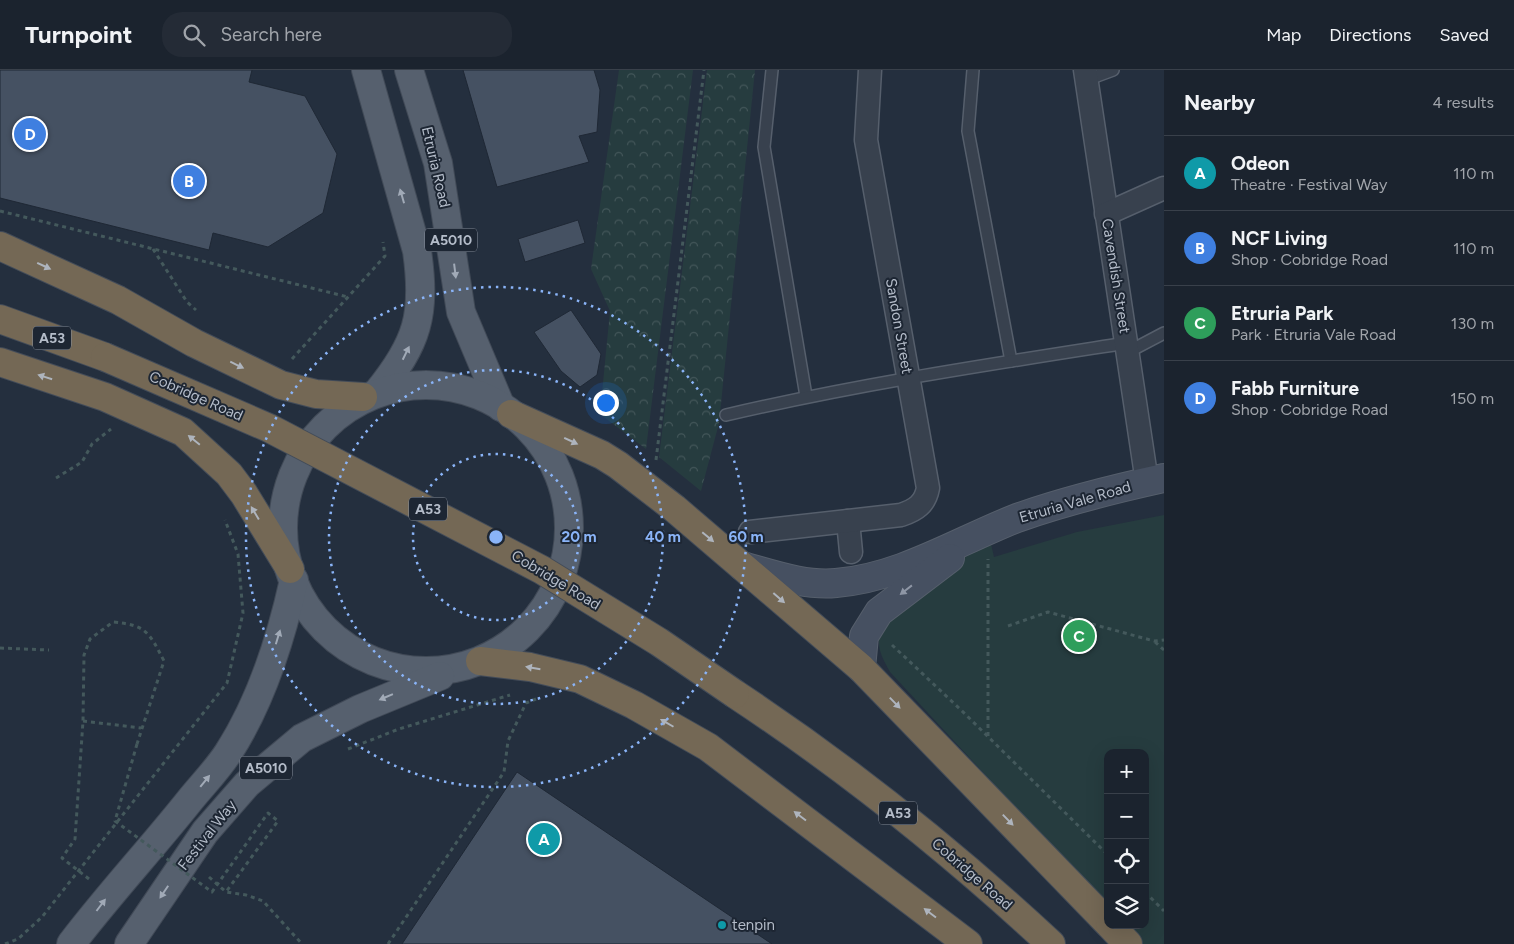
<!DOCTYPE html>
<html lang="en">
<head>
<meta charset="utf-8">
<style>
  :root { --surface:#1b232e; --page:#242b36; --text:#f1f3f6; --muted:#a0a4aa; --line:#39404a; --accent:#b45309 }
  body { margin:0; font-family:Figtree,sans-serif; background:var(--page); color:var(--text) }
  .controls { position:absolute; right:15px; bottom:15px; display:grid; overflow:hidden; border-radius:10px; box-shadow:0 5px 20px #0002 }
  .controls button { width:45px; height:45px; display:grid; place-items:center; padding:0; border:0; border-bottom:1px solid var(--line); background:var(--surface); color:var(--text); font:25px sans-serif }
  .you { position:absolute; left:605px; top:332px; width:18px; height:18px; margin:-12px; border:4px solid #fff; border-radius:50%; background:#1a73e8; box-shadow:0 0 0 8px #1a73e833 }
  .badge { display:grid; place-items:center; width:32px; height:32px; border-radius:50%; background:var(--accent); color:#fff; font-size:16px; font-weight:700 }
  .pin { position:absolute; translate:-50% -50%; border:2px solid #fff; box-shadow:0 1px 5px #0006 }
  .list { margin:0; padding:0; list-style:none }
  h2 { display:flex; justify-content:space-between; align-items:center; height:65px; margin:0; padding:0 20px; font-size:21px }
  h2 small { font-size:16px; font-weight:400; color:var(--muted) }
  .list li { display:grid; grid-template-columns:32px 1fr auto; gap:15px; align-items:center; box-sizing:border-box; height:75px; padding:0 20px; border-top:1px solid var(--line) }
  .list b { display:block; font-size:19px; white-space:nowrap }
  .list p { margin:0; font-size:16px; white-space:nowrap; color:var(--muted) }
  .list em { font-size:16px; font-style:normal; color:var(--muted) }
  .icon { flex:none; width:28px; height:28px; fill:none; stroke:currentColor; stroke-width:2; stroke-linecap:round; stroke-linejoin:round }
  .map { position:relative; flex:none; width:1164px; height:874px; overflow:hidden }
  header { display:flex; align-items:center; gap:30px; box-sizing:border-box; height:70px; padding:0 25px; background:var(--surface); border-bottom:1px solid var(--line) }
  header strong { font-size:24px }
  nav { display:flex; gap:28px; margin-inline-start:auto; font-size:18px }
  .search { width:350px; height:45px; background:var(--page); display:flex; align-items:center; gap:12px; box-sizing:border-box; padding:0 18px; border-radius:20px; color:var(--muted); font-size:19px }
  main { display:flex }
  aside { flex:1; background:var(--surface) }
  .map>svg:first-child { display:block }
</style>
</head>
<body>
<header>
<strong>Turnpoint</strong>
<div class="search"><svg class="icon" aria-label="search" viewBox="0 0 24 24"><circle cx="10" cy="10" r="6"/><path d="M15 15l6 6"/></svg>Search here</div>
<nav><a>Map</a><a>Directions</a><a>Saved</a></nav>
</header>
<main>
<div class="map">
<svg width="1164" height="874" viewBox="0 0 1164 874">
  <defs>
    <pattern id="forest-crowns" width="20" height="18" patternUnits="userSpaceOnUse" patternTransform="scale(1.25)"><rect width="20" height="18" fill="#263c3f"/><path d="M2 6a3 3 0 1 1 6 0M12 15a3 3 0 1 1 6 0" fill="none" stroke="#435659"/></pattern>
  </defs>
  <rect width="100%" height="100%" fill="#242f3e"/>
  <!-- green -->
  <path fill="#263c3f" d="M 1164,445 L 1164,874 L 1142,874 L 1125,855 L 1145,855 L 1145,683 L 1108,683 L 1108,837 L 890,602 C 877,579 875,572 886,547 L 988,461 L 994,487 L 1077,462 Z"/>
  <!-- forest -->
  <g fill="url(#forest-crowns)">
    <path d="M 619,0 L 693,0 L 646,379 L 600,344 L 610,241 L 591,199 Z"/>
    <path d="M 707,0 L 755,0 L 719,353 L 701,421 L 659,387 Z"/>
  </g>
  <!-- building -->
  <g fill="#455162" stroke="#1f2835">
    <path d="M 0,0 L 252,0 L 249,12 L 305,26 L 337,84 L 323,143 L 268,177 L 213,163 L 209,180 L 0,128 Z"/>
    <path d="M 463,0 L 594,0 L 600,20 L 597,62 L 579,66 L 589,92 L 497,117 Z"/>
    <path d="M 578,150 L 585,173 L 525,192 L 518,169 Z"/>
    <path d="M 571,240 L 601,284 L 597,305 L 580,317 L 561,301 L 534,262 Z"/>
    <path d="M 517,702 L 714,835 L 772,874 L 402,874 Z"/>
  </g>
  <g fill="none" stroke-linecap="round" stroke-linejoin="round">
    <defs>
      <g id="lane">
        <path d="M 772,0 L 764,77 L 806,326"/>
        <path d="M 973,0 L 968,61 L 1011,291"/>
        <path d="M 1086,10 L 1113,0"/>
        <path d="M 1128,282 L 1164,263"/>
        <path d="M 726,345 C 858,314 992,294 1126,273"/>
      </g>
      <g id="street">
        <path d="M 1085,0 L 1147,412"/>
        <path d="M 1106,144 L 1164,118"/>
        <path d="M 848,451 L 851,482"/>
        <path d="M 750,462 L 901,445 C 916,440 925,434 928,418 L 866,70 L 870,0"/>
      </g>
      <g id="secondary">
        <path d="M 742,496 C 772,504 804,516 836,513 C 900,508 958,471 1017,448 C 1065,431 1114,419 1164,408"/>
        <path d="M 861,598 L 864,566 L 879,542 L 950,488"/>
      </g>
      <g id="primary">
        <path d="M 366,0 L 417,181 C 426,244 418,273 377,323"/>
        <path d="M 409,0 L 438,93 L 461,242 L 501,337"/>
        <circle cx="426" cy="458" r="143"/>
        <path d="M 71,874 C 109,824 151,779 190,730 C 202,715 217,700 228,683 C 261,632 281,569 294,510"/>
        <path d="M 129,874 L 205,762 L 247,714 L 302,668 L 360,639 L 440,606"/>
      </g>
      <g id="highway">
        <path d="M 0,176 L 118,230 L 194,273 L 281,315 L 316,324 L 363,327"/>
        <path d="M 0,249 L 105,287"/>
        <path d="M 0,292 L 105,327 L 183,362 L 229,404 L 244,424 L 290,499"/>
        <path d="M 511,344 L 602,385 L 618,395 L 674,438 L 861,598 L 1108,853"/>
        <path d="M 480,591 L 530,597 L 580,609 L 634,635 L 708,677 L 968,874"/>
        <path d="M 735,624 C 847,698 953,783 1051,874"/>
        <path d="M 1110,855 L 1128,874"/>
      </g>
    </defs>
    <!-- lane casing -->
    <use href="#lane" stroke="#565f6c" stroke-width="14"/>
    <!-- street casing -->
    <use href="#street" stroke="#565f6c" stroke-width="25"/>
    <!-- secondary casing -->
    <use href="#secondary" stroke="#565f6c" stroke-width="30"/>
    <!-- primary casing -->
    <use href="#primary" stroke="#414a57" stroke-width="30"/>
    <!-- highway casing -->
    <use href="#highway" stroke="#434c59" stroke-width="30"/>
    <!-- path -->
    <g stroke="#44595c" stroke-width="3" stroke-dasharray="4 4" stroke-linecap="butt">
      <path d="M 0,141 L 348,227"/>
      <path d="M 153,179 L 187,232 L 196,240"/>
      <path d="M 292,289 L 385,186 L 383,172"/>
      <path d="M 656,390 L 704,0"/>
      <path d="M 56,408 L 82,392 L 92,374 L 111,359"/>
      <path d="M 1008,556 L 1048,542 L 1154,571 L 1164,570"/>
      <path d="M 1155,572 L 1164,580"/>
      <path d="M 892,575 L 960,639 L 1108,785"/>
      <path d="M 0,578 L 49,580"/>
      <path d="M 83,651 L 141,658"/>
      <path d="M 988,666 L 988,489"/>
      <path d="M 348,679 L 399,659 L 510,625"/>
      <path d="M 209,807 L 226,822 L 246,825 L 263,831 L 302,874"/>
      <path d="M 89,809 L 62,788 L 75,769 L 83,651 L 84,585 L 90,569 L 113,552 C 146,555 149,562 164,591 L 137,674"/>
      <path d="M 1145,822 L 1164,841"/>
      <path d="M 5,874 L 18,869 L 42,847 L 227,613 L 243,543 L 238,484 L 225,450"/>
      <path d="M 388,874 L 504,702 L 508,671 L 526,633 L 536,629"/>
    </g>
    <!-- lane -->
    <use href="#lane" stroke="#38414e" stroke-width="11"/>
    <!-- street -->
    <use href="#street" stroke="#38414e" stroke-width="22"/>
    <!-- secondary -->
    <use href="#secondary" stroke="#465061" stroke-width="28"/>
    <!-- primary -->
    <use href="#primary" stroke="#56606e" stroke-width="28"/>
    <!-- highway -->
    <use href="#highway" stroke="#746855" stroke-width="28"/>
    <defs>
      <path id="highway-bridge" d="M 105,287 L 269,358 L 542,500 L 659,572 L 735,624"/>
    </defs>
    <!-- highway-bridge casing -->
    <use href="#highway-bridge" stroke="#434c59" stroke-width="30" stroke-linecap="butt"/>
    <!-- path-bridge -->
    <path stroke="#44595c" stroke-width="3" stroke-dasharray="4 4" stroke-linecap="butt" d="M 137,674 L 115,751 L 212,822 L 268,743 L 278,751 L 226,822"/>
    <!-- highway-bridge -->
    <use href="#highway-bridge" stroke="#746855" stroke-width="28"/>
  </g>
  <!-- one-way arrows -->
  <defs><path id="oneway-solid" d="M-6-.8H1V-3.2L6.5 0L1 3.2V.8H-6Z" transform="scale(1.25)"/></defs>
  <g fill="#a1aab7">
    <use href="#oneway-solid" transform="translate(402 126) rotate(-106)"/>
    <use href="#oneway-solid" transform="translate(455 201) rotate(83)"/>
    <use href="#oneway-solid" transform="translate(406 283) rotate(-64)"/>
    <use href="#oneway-solid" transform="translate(278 567) rotate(-73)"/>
    <use href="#oneway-solid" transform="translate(386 627) rotate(157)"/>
    <use href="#oneway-solid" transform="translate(205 711) rotate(-51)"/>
    <use href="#oneway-solid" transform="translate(164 822) rotate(124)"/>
    <use href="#oneway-solid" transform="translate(101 835) rotate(-53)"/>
  </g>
  <g fill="#aeb4bd">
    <use href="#oneway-solid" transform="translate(44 196) rotate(25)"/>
    <use href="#oneway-solid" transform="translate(237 295) rotate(26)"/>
    <use href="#oneway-solid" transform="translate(45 307) rotate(-162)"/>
    <use href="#oneway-solid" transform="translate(194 370) rotate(-141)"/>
    <use href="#oneway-solid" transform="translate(571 371) rotate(25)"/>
    <use href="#oneway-solid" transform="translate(255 443) rotate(-121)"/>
    <use href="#oneway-solid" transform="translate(708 467) rotate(40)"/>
    <use href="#oneway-solid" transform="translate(779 528) rotate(41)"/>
    <use href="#oneway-solid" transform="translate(533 598) rotate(-170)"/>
    <use href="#oneway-solid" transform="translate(895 633) rotate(46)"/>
    <use href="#oneway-solid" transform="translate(667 653) rotate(-150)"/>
    <use href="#oneway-solid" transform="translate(800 746) rotate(-143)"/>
    <use href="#oneway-solid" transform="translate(1008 750) rotate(46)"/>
    <use href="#oneway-solid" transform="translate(930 843) rotate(-143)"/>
  </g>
  <use fill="#8e96a5" href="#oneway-solid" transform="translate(906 520) rotate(142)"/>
  <!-- distance rings -->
  <g fill="none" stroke="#8ab4f8" stroke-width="2.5" stroke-dasharray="2.5 5">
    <circle cx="496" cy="467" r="83"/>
    <circle cx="496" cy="467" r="167"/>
    <circle cx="496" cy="467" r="250"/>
  </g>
  <!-- markers -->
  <circle fill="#0f9aa8" stroke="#1d2633" stroke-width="2" cx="722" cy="855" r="5"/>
  <g text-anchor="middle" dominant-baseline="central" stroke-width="4" stroke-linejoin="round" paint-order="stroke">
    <!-- shield labels -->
    <g fill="#1d2633" stroke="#878f9c" stroke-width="1">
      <rect x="425" y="158.5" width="52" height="23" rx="4"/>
      <rect x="33" y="256.5" width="38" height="23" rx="4"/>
      <rect x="409" y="427.5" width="38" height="23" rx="4"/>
      <rect x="240" y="686.5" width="52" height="23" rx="4"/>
      <rect x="879" y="731.5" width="38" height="23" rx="4"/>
    </g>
    <g font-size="14" font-weight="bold" fill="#b4bcc9">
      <text x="451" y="170">A5010</text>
      <text x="52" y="268">A53</text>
      <text x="428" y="439">A53</text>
      <text x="266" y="698">A5010</text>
      <text x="898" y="743">A53</text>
    </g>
    <!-- street labels -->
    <g font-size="15" fill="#b4bcc9" stroke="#1d2633">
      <text transform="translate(436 97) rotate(77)">Etruria Road</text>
      <text transform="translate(1116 206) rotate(81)">Cavendish Street</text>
      <text transform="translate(899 256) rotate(80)">Sandon Street</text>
      <text transform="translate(196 326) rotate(24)">Cobridge Road</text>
      <text transform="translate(1075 432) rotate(-16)">Etruria Vale Road</text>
      <text transform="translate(556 510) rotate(31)">Cobridge Road</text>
      <text transform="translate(207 765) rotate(-52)">Festival Way</text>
      <text transform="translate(972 804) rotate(41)">Cobridge Road</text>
    </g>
    <!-- poi labels -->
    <g font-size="15" fill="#b4bcc9" stroke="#1d2633" text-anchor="start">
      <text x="732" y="855">tenpin</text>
    </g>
  </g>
  <circle cx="496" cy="467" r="8" fill="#8ab4f8" stroke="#1d2633" stroke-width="2.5"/>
  <g font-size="15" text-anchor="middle" font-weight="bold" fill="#8ab4f8" stroke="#1d2633" stroke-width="4" stroke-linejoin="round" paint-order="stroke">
    <text x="579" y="472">20 m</text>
    <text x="663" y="472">40 m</text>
    <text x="746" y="472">60 m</text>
  </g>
</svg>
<div class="controls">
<button>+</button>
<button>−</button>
<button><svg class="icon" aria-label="locate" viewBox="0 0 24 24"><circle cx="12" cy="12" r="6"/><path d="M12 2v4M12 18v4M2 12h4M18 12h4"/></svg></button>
<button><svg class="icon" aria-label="layers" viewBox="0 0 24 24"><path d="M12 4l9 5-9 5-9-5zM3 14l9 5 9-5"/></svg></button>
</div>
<div class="you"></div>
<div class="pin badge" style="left:544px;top:769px;background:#0f9aa8">A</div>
<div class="pin badge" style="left:189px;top:111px;background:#3f7fe0">B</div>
<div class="pin badge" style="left:1079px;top:566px;background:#2e9e5b">C</div>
<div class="pin badge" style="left:30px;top:64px;background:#3f7fe0">D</div>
</div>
<aside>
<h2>Nearby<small>4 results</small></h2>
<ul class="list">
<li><span class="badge" style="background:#0f9aa8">A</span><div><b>Odeon</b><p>Theatre · Festival Way</p></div><em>110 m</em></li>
<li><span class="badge" style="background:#3f7fe0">B</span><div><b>NCF Living</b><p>Shop · Cobridge Road</p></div><em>110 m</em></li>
<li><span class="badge" style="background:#2e9e5b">C</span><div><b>Etruria Park</b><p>Park · Etruria Vale Road</p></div><em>130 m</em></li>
<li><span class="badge" style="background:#3f7fe0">D</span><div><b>Fabb Furniture</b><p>Shop · Cobridge Road</p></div><em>150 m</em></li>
</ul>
</aside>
</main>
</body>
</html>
